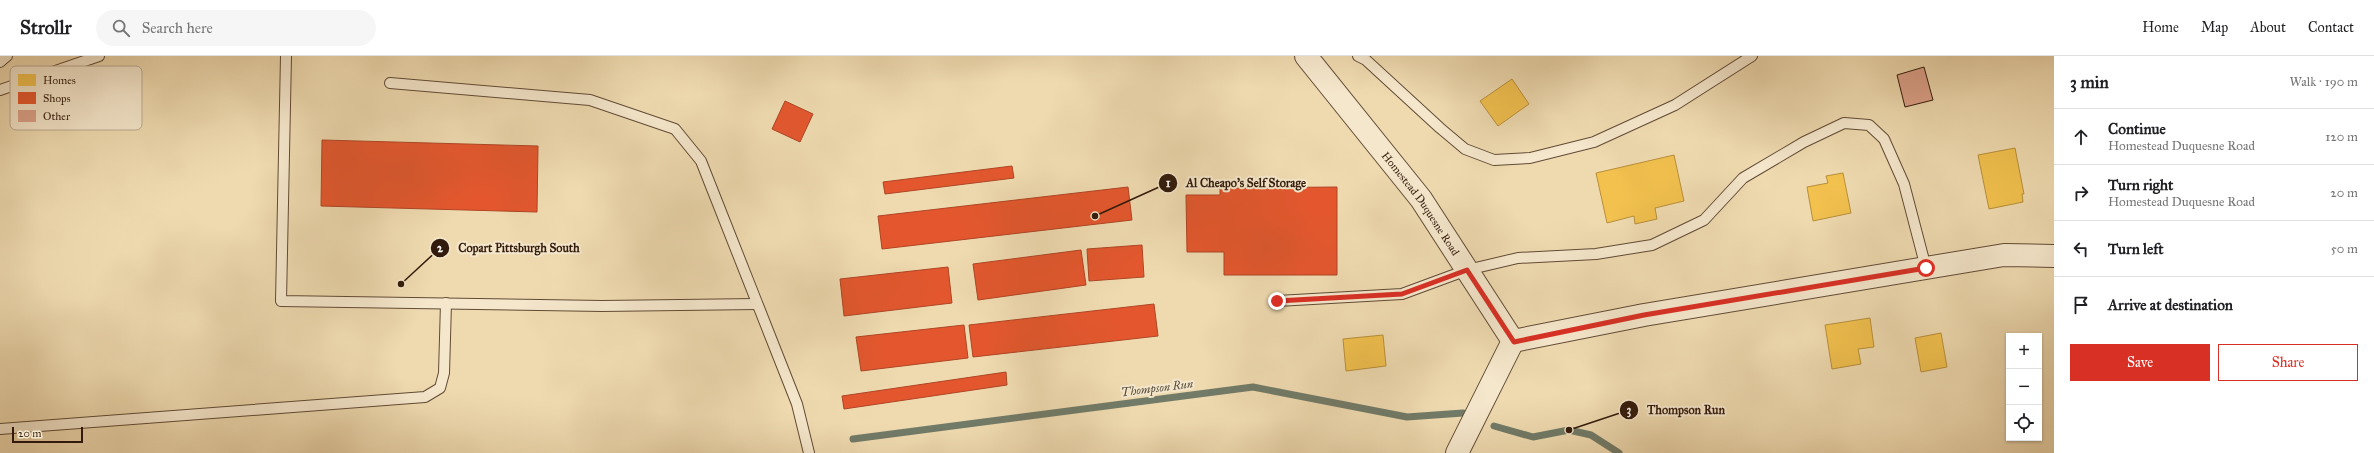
<!DOCTYPE html>
<html lang="en">
<head>
<meta charset="utf-8">
<style>
  :root { --surface:#fff; --page:#f6f6f6; --text:#202124; --muted:#757577; --line:#e0e0e0; --accent:#d93025 }
  body { margin:0; font-family:"IM FELL Great Primer",serif; background:var(--page); color:var(--text) }
  .controls { position:absolute; right:12px; bottom:12px; display:grid; overflow:hidden; border-radius:0px; box-shadow:0 1px 3px #0004 }
  .controls button { width:36px; height:36px; display:grid; place-items:center; padding:0; border:0; border-bottom:1px solid var(--line); background:var(--surface); color:var(--text); font:20px sans-serif }
  .scale { position:absolute; left:12px; bottom:10px; width:71px; box-sizing:border-box; padding-left:4px; border:2px solid #321b0c; border-top:0; font-size:11px; line-height:14px; white-space:nowrap; color:#321b0c; -webkit-text-stroke:3px #f5e7cc; paint-order:stroke }
  .stop { position:absolute; width:12px; height:12px; margin:-9px; border:3px solid #d93025; border-radius:50%; background:#fff }
  .stop.end { background:#d93025; border-color:#fff; box-shadow:0 1px 4px #0008 }
  .list { margin:0; padding:0; list-style:none }
  h2 { display:flex; justify-content:space-between; align-items:center; height:52px; margin:0; padding:0 16px; font-size:17px }
  h2 small { font-size:13px; font-weight:400; color:var(--muted) }
  .list li { display:grid; grid-template-columns:26px 1fr auto; gap:12px; align-items:center; box-sizing:border-box; height:56px; padding:0 16px; border-top:1px solid var(--line) }
  .list b { display:block; font-size:15px; white-space:nowrap }
  .list p { margin:0; font-size:13px; white-space:nowrap; color:var(--muted) }
  .list em { font-size:13px; font-style:normal; color:var(--muted) }
  .actions { display:flex; gap:8px; padding:12px 16px }
  .actions a { flex:1; padding:9px 0; border:1px solid var(--accent); border-radius:0px; text-align:center; font-size:14px; color:var(--accent) }
  .actions .main { background:var(--accent); color:#fff }
  .icon { flex:none; width:22px; height:22px; fill:none; stroke:currentColor; stroke-width:2; stroke-linecap:round; stroke-linejoin:round }
  .map { position:relative; flex:none; width:2054px; height:397px; overflow:hidden }
  header { display:flex; align-items:center; gap:24px; box-sizing:border-box; height:56px; padding:0 20px; background:var(--surface); border-bottom:1px solid var(--line) }
  header strong { font-size:19px }
  nav { display:flex; gap:22px; margin-inline-start:auto; font-size:14px }
  .search { width:280px; height:36px; background:var(--page); display:flex; align-items:center; gap:10px; box-sizing:border-box; padding:0 14px; border-radius:22px; color:var(--muted); font-size:15px }
  main { display:flex }
  aside { flex:1; background:var(--surface) }
  .map>svg:first-child { display:block }
</style>
</head>
<body>
<header>
<strong>Strollr</strong>
<div class="search"><svg class="icon" aria-label="search" viewBox="0 0 24 24"><circle cx="10" cy="10" r="6"/><path d="M15 15l6 6"/></svg>Search here</div>
<nav><a>Home</a><a>Map</a><a>About</a><a>Contact</a></nav>
</header>
<main>
<div class="map">
<svg width="2054" height="397" viewBox="0 0 2054 397">
  <rect width="100%" height="100%" fill="#efdab0"/>
  <filter id="stains"><feTurbulence type="fractalNoise" baseFrequency=".005" numOctaves="4"/><feColorMatrix values="0 0 0 0 .2 0 0 0 0 .09 0 0 0 0 .02 0 0 0 .5 -.17"/></filter>
  <radialGradient id="worn" r=".72"><stop offset=".6" stop-color="#630" stop-opacity="0"/><stop offset="1" stop-color="#630" stop-opacity=".3"/></radialGradient>
  <!-- homes -->
  <g fill="#f2c14e" stroke="#b88f3a">
    <path d="M 1512,23 L 1529,48 L 1498,70 L 1480,45 Z"/>
    <path d="M 2015,92 L 2024,138 L 2022,138 L 2023,146 L 1989,153 L 1978,99 Z"/>
    <path d="M 1674,99 L 1684,145 L 1655,152 L 1657,163 L 1635,168 L 1634,160 L 1607,167 L 1596,117 Z"/>
    <path d="M 1843,117 L 1851,157 L 1813,165 L 1807,131 L 1828,127 L 1826,120 Z"/>
    <path d="M 1870,262 L 1874,291 L 1858,293 L 1861,308 L 1832,313 L 1825,269 Z"/>
    <path d="M 1941,277 L 1947,311 L 1921,316 L 1915,282 Z"/>
    <path d="M 1383,279 L 1386,310 L 1346,315 L 1343,283 Z"/>
  </g>
  <!-- shops -->
  <g fill="#e4572e" stroke="#af4524">
    <path d="M 785,45 L 813,58 L 800,86 L 772,73 Z"/>
    <path d="M 322,84 L 538,90 L 537,156 L 321,150 Z"/>
    <path d="M 1012,110 L 1014,122 L 885,138 L 883,126 Z"/>
    <path d="M 1128,131 L 1132,164 L 882,193 L 878,160 Z"/>
    <path d="M 1337,131 L 1337,219 L 1224,219 L 1224,196 L 1187,196 L 1186,139 L 1220,139 L 1220,132 Z"/>
    <path d="M 1142,189 L 1144,221 L 1089,225 L 1087,193 Z"/>
    <path d="M 1081,194 L 1086,229 L 978,244 L 973,208 Z"/>
    <path d="M 948,211 L 952,247 L 844,260 L 840,223 Z"/>
    <path d="M 1154,248 L 1158,280 L 973,301 L 969,269 Z"/>
    <path d="M 964,269 L 968,302 L 861,315 L 856,281 Z"/>
    <path d="M 1006,316 L 1007,329 L 844,353 L 842,340 Z"/>
  </g>
  <g fill="none" stroke-linecap="round" stroke-linejoin="round">
    <!-- stream -->
    <g stroke="#717b68" stroke-width="7">
      <path d="M 1494,370 L 1533,381 L 1569,374 L 1591,379 L 1619,397"/>
      <path d="M 853,383 L 1253,331 L 1407,361 L 1463,357"/>
    </g>
  </g>
  <!-- building -->
  <path fill="#dda28b" stroke="#321b0c" d="M 1924,11 L 1933,44 L 1905,51 L 1897,19 Z"/>
  <g fill="none" stroke-linecap="round" stroke-linejoin="round">
    <defs>
      <g id="service">
        <path d="M 286,0 L 281,245 L 602,250 L 757,248"/>
        <path d="M 1358,0 L 1366,4 L 1440,72 L 1465,93 L 1494,104 L 1530,102 L 1594,86 L 1675,49 L 1752,0"/>
        <path d="M 0,6 L 7,0"/>
        <path d="M 390,27 L 590,44 L 675,73 L 701,105 L 797,348 L 809,397"/>
        <path d="M 0,34 L 99,0"/>
        <path d="M 1277,245 L 1402,238 L 1467,214 L 1518,202 L 1596,198 L 1652,189 L 1704,164 L 1743,122 L 1804,86 L 1844,67 L 1869,69 L 1884,83 L 1904,128 L 1926,212"/>
        <path d="M 0,373 L 425,341 L 440,332 L 444,317 L 446,247"/>
      </g>
      <g id="tertiary">
        <path id="s1" d="M 1306,0 L 1421,143 L 1513,285"/>
        <path d="M 1513,285 L 1644,259 L 2004,199 L 2054,200"/>
        <path d="M 1457,397 L 1513,285"/>
      </g>
    </defs>
    <!-- service casing -->
    <use href="#service" stroke="#614b35" stroke-width="12"/>
    <!-- tertiary casing -->
    <use href="#tertiary" stroke="#614b35" stroke-width="24"/>
    <!-- service -->
    <use href="#service" stroke="#f5e7cc" stroke-width="10"/>
    <!-- tertiary -->
    <use href="#tertiary" stroke="#f5e7cc" stroke-width="22"/>
  </g>
  <g fill="none" stroke-linecap="round" stroke-linejoin="round">
    <!-- route -->
    <path stroke="#d93025" stroke-width="5" d="M 1277,245 L 1402,238 L 1467,214 L 1514,286 L 1644,259 L 1926,212"/>
  </g>
  <g text-anchor="middle" dominant-baseline="central" stroke-width="4" stroke-linejoin="round" paint-order="stroke">
    <!-- street labels -->
    <g font-size="11" fill="#321b0c" stroke="#f5e7cc">
      <text stroke="none"><textPath href="#s1" startOffset="187">Homestead Duquesne Road</textPath></text>
    </g>
    <!-- water labels -->
    <g font-size="12" font-style="italic" fill="#524b3a" stroke="#f5e7cc">
      <text transform="translate(1157 332) rotate(-7)">Thompson Run</text>
    </g>
  </g>
  <!-- legend -->
  <rect x="10" y="10" width="132" height="64" rx="6" fill="#f5e7cc" stroke="#baaa92" stroke-width="1"/>
  <rect x="18" y="18" width="18" height="12" fill="#f2c14e"/>
  <rect x="18" y="36" width="18" height="12" fill="#e4572e"/>
  <rect x="18" y="54" width="18" height="12" fill="#dda28b"/>
  <g font-size="11" fill="#321b0c">
    <text x="43" y="28">Homes</text>
    <text x="43" y="46">Shops</text>
    <text x="43" y="64">Other</text>
  </g>
  <!-- callouts -->
  <path fill="none" stroke="#321b0c" stroke-width="1.5" d="M1095 160L1168 127M401 228L440 192M1569 374L1629 354"/>
  <g fill="#321b0c" stroke="#f5e7cc" stroke-width="1.5">
    <circle cx="1095" cy="160" r="4"/>
    <circle cx="401" cy="228" r="4"/>
    <circle cx="1569" cy="374" r="4"/>
    <circle cx="1168" cy="127" r="10"/>
    <circle cx="440" cy="192" r="10"/>
    <circle cx="1629" cy="354" r="10"/>
  </g>
  <g font-size="12" text-anchor="middle" font-weight="bold" fill="#fff">
    <text x="1168" y="131">1</text>
    <text x="440" y="196">2</text>
    <text x="1629" y="358">3</text>
  </g>
  <g font-size="12" text-anchor="middle" font-weight="bold" fill="#321b0c" stroke="#f5e7cc" stroke-width="4" stroke-linejoin="round" paint-order="stroke">
    <text x="1246" y="131">Al Cheapo's Self Storage</text>
    <text x="519" y="196">Copart Pittsburgh South</text>
    <text x="1686" y="358">Thompson Run</text>
  </g>
  <rect width="100%" height="100%" filter="url(#stains)"/>
  <rect width="100%" height="100%" fill="url(#worn)"/>
</svg>
<div class="controls">
<button>+</button>
<button>−</button>
<button><svg class="icon" aria-label="locate" viewBox="0 0 24 24"><circle cx="12" cy="12" r="6"/><path d="M12 2v4M12 18v4M2 12h4M18 12h4"/></svg></button>
</div>
<div class="scale">20 m</div>
<div class="stop" style="left:1926px;top:212px"></div>
<div class="stop end" style="left:1277px;top:245px"></div>
</div>
<aside>
<h2>3 min<small>Walk · 190 m</small></h2>
<ul class="list">
<li><svg class="icon" aria-label="ahead" viewBox="0 0 24 24"><path d="M12 20V5M6 11l6-6 6 6"/></svg><div><b>Continue</b><p>Homestead Duquesne Road</p></div><em>120 m</em></li>
<li><svg class="icon" aria-label="right" viewBox="0 0 24 24"><path d="M7 20v-9h11M14 6l5 5-5 5"/></svg><div><b>Turn right</b><p>Homestead Duquesne Road</p></div><em>20 m</em></li>
<li><svg class="icon" aria-label="left" viewBox="0 0 24 24"><path d="M17 20v-9H6M10 6l-5 5 5 5"/></svg><div><b>Turn left</b></div><em>50 m</em></li>
<li><svg class="icon" aria-label="arrive" viewBox="0 0 24 24"><path d="M6 21V4h12l-3 4 3 4H6"/></svg><div><b>Arrive at destination</b></div></li>
</ul>
<div class="actions"><a class="main">Save</a><a>Share</a></div>
</aside>
</main>
</body>
</html>
